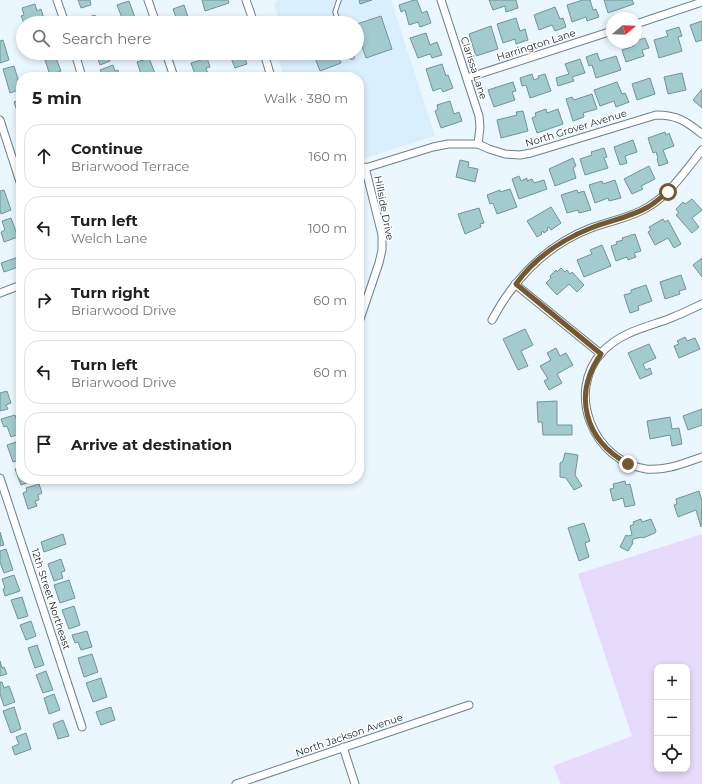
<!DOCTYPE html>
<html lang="en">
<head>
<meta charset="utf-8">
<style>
  :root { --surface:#fff; --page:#f2f2f2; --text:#202124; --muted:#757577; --line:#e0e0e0 }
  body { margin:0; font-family:Montserrat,sans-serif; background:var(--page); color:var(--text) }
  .controls { position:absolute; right:12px; bottom:12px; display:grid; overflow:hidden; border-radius:8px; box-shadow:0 2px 6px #0003 }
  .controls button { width:36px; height:36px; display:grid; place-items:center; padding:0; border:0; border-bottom:1px solid var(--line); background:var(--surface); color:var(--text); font:20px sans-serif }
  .compass { position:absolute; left:606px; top:12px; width:36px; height:36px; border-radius:50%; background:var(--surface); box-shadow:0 2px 6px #0003; rotate:71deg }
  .stop { position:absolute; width:12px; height:12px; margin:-9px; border:3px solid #76582c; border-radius:50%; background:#fff }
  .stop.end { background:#76582c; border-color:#fff; box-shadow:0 1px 4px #0008 }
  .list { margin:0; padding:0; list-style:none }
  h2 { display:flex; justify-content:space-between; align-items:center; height:52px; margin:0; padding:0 16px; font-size:17px }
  h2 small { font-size:13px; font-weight:400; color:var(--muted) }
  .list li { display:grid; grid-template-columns:26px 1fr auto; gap:12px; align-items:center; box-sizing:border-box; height:64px; margin:0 8px 8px; padding:0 8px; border:1px solid var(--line); border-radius:16px }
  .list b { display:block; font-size:15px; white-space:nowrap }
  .list p { margin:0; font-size:13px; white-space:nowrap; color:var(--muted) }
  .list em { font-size:13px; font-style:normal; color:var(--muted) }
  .icon { flex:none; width:22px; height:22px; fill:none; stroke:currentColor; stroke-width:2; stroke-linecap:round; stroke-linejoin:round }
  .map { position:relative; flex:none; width:702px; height:784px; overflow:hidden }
  .search { position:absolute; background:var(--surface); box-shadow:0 2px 6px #0003; left:16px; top:16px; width:348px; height:44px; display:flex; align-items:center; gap:10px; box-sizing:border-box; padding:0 14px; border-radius:22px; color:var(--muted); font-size:15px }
  .panel { position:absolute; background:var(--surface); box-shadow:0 2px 6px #0003; left:16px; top:72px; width:348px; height:412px; border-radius:16px }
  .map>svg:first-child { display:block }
</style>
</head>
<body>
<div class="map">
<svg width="702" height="784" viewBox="0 0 702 784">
  <rect width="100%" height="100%" fill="#ebf7fe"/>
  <!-- built -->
  <path fill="#d9effd" d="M 278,0 L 391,0 L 435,136 L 359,160 L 359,77 L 284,77 L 276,53 L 357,53 L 357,23 L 267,23 L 279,19 L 274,5 Z"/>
  <!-- green -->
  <path fill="#e6dbfa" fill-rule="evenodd" d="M 702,534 L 702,784 L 561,784 L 553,766 L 632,736 L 578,574 ZM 657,667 L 687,667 L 687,769 L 657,769 Z"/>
  <!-- building -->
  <g fill="#a1cbcf" stroke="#719498">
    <path d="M 78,0 L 90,0 L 91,5 L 81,8 Z"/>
    <path d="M 202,0 L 228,0 L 229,3 L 205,11 Z"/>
    <path d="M 359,0 L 372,0 L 360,4 Z"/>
    <path d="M 414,0 L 417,0 L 422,13 L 427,11 L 431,23 L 420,27 L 418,22 L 409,25 L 405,10 L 401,12 L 399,5 Z"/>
    <path d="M 489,0 L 516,0 L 518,8 L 506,12 L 505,6 L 493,10 Z"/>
    <path d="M 583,0 L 590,0 L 593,10 L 596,9 L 599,17 L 587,21 L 586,17 L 572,22 L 567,5 Z"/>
    <path d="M 604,0 L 632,0 L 634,4 L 608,13 Z"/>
    <path d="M 129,1 L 137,23 L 124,23 L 117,5 Z"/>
    <path d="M 35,4 L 37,11 L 41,9 L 44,19 L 32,23 L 24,23 L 21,16 L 24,15 L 22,8 Z"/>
    <path d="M 184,5 L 190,23 L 178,23 L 173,9 Z"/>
    <path d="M 555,7 L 560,19 L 563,18 L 566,27 L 555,31 L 552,25 L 539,30 L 534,15 Z"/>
    <path d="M 95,15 L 98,23 L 85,23 L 83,19 Z"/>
    <path d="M 381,16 L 392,49 L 366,58 L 357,32 L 357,24 Z"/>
    <path d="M 233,17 L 235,23 L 220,23 L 220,22 Z"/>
    <path d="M 516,18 L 520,31 L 525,29 L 528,40 L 516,44 L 515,39 L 503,43 L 497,24 Z"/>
    <path d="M 702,21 L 702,40 L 696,42 L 690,25 Z"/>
    <path d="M 491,26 L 498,49 L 476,56 L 469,34 Z"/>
    <path d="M 679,27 L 682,36 L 678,37 L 682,51 L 659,58 L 654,40 L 668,36 L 666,31 Z"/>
    <path d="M 426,33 L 430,45 L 437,42 L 442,55 L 432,58 L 430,54 L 418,58 L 410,38 Z"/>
    <path d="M 645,38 L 649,48 L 642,50 L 644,56 L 626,62 L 622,50 L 634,46 L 633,42 L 636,42 L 636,41 Z"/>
    <path d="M 3,40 L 9,60 L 0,63 L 0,41 Z"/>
    <path d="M 54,53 L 61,71 L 50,75 L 44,57 Z"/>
    <path d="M 96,53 L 108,53 L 110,61 L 100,65 Z"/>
    <path d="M 229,53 L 243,53 L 247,64 L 235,68 Z"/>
    <path d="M 313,53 L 337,53 L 341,63 L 320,71 Z"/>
    <path d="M 597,53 L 600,61 L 616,56 L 621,70 L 596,78 L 592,65 L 589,66 L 586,57 Z"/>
    <path d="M 149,58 L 156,76 L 142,77 L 137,62 Z"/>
    <path d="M 207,58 L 210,67 L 206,68 L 209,77 L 196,77 L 191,63 Z"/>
    <path d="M 580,59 L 585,73 L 572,77 L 574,81 L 558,86 L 556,78 L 569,74 L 565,64 Z"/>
    <path d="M 442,64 L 446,76 L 448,75 L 453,88 L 443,92 L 441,88 L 433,91 L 426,69 Z"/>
    <path d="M 113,65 L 115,71 L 118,70 L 120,77 L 103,77 L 100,70 Z"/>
    <path d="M 14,66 L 21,89 L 10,93 L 3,69 Z"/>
    <path d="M 682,73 L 686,90 L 668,94 L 664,77 Z"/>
    <path d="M 532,74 L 534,80 L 539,78 L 538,76 L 545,74 L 551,91 L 530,98 L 526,85 L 522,86 L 520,78 Z"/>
    <path d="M 650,78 L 655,94 L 637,100 L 632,84 Z"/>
    <path d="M 513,82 L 516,91 L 512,92 L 515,100 L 494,107 L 488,90 Z"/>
    <path d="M 617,82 L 622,94 L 625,93 L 629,102 L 616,107 L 614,101 L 600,106 L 594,90 Z"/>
    <path d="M 702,89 L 702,108 L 693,100 Z"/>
    <path d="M 592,94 L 597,109 L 583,113 L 584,117 L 573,121 L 566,99 L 572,97 L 574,100 Z"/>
    <path d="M 21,99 L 21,120 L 20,120 L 14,102 Z"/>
    <path d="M 450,101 L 454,114 L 459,112 L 462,121 L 441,128 L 435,111 L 438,109 L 437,105 Z"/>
    <path d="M 546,109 L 547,113 L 558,109 L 563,124 L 537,133 L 532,118 L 536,116 L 535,113 Z"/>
    <path d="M 523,111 L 528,131 L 501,138 L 497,120 L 517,115 L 516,112 Z"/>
    <path d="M 665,132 L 666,135 L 669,133 L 674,146 L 663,150 L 668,163 L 659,166 L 657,159 L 658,158 L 656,152 L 653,153 L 648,138 Z"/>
    <path d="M 633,140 L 637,152 L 625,156 L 627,163 L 620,165 L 614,147 Z"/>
    <path d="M 604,148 L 607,157 L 604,158 L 608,168 L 585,175 L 580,159 L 592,155 L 591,152 Z"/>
    <path d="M 573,158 L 576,166 L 573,168 L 576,178 L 555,186 L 549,169 Z"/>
    <path d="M 460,160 L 469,162 L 468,167 L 478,169 L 475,182 L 456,177 Z"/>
    <path d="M 649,166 L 655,179 L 641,186 L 643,189 L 632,194 L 624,179 Z"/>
    <path d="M 519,176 L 521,181 L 527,178 L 527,181 L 532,179 L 534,183 L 544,180 L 547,189 L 519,199 L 512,179 Z"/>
    <path d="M 615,180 L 621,198 L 609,201 L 608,198 L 595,203 L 589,185 L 602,181 L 603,184 Z"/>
    <path d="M 510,189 L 517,207 L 497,214 L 493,203 L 490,204 L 487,195 L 500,190 L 500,192 Z"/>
    <path d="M 4,190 L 11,210 L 1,214 L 0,210 L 0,191 Z"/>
    <path d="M 577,190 L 578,193 L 584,191 L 591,210 L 579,213 L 578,210 L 567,213 L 561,195 Z"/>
    <path d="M 692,199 L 702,210 L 692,218 L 699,227 L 692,233 L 676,215 L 679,213 L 676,209 L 683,202 L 685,204 Z"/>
    <path d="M 551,207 L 561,223 L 551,230 L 549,227 L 547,228 L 548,230 L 544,233 L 543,231 L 541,233 L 542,234 L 537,237 L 527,221 Z"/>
    <path d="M 479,208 L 484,223 L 480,224 L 481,227 L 465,234 L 458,214 Z"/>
    <path d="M 359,211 L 364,216 L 359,221 Z"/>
    <path d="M 11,218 L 18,237 L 4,242 L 1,232 L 5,230 L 2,221 Z"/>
    <path d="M 663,219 L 665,222 L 668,220 L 681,244 L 674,248 L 668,238 L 655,245 L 648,232 L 651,230 L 649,227 Z"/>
    <path d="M 635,234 L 641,251 L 634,253 L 636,257 L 628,260 L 627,257 L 616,261 L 611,246 L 617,244 L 616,242 L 623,240 L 622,238 Z"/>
    <path d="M 602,245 L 611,266 L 584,277 L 577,260 L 592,254 L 590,250 Z"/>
    <path d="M 21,256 L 21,266 L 4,272 L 1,263 Z"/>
    <path d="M 702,258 L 702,277 L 693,265 Z"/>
    <path d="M 561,268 L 565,272 L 567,270 L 570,274 L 572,272 L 584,285 L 577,292 L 569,284 L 557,295 L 546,283 L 551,278 L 550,276 L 556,270 L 557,272 Z"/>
    <path d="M 681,275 L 686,289 L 679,291 L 680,294 L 665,299 L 660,282 Z"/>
    <path d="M 646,285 L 652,301 L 638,306 L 639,310 L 630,313 L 624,295 L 631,293 L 631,290 Z"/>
    <path d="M 525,329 L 533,345 L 521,351 L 528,366 L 518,370 L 503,339 Z"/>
    <path d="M 685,337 L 687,341 L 695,338 L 700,349 L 679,358 L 674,346 L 679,344 L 677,341 Z"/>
    <path d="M 649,344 L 656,358 L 643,364 L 646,370 L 650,368 L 652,374 L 640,379 L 628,353 Z"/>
    <path d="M 556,348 L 560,356 L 566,353 L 573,365 L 557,374 L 562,383 L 549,390 L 544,381 L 548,379 L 540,366 L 551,360 L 547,353 Z"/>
    <path d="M 7,391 L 11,403 L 6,405 L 8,409 L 0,411 L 0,393 Z"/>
    <path d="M 557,401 L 557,425 L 572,425 L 572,435 L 543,435 L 542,422 L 538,422 L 537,402 Z"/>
    <path d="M 702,409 L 702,425 L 688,430 L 683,416 Z"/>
    <path d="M 15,415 L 21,433 L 11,437 L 7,426 L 4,427 L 1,419 Z"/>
    <path d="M 670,417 L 672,429 L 679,428 L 682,444 L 672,446 L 670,435 L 650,439 L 647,421 Z"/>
    <path d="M 16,442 L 21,460 L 13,462 L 7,445 Z"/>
    <path d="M 565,453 L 578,455 L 575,475 L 582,486 L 574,490 L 566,478 L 560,477 L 560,463 L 563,461 Z"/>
    <path d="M 21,467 L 21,479 L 31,479 L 32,481 L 21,485 L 15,469 Z"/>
    <path d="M 625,481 L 626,485 L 630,484 L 635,505 L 625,507 L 623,498 L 613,501 L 610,489 L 614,488 L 613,484 Z"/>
    <path d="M 39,484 L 42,493 L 38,495 L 39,500 L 35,501 L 37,506 L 28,509 L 23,493 L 27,491 L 26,488 Z"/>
    <path d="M 699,491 L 702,501 L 701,527 L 696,510 L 678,517 L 674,505 L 677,504 L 676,499 Z"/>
    <path d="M 641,519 L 642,522 L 651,519 L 656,531 L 655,533 L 643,538 L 642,537 L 633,539 L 632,543 L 633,543 L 628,551 L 620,547 L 626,535 L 628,536 L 632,535 L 630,526 L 634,524 L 633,522 Z"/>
    <path d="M 584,523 L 590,541 L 585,543 L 589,557 L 579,561 L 568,528 Z"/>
    <path d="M 0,532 L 4,545 L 0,546 Z"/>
    <path d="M 63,534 L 66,544 L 44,552 L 41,542 Z"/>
    <path d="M 6,549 L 13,570 L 4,573 L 0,562 L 0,551 Z"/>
    <path d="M 61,559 L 65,571 L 61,572 L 63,578 L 54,581 L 48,564 Z"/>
    <path d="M 14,575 L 20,591 L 5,596 L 3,589 L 5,588 L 2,579 Z"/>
    <path d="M 69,580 L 75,598 L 60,603 L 54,585 Z"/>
    <path d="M 22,597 L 28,616 L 18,619 L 11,600 Z"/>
    <path d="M 74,606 L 80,625 L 69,629 L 62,610 Z"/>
    <path d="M 31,621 L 36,636 L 26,640 L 20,625 Z"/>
    <path d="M 87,631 L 92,647 L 81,650 L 78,642 L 75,643 L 72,635 Z"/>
    <path d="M 37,645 L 44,665 L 35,668 L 28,648 Z"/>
    <path d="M 92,654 L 98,672 L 84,677 L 78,658 Z"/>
    <path d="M 0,661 L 2,668 L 4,667 L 7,674 L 0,676 Z"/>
    <path d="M 46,671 L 53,690 L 43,693 L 36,675 Z"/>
    <path d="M 101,678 L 107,697 L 93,702 L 86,683 Z"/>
    <path d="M 0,682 L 2,682 L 4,688 L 9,686 L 15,702 L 4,706 L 0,694 Z"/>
    <path d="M 54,694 L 60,710 L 49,714 L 44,698 Z"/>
    <path d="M 14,707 L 21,729 L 11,733 L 3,711 Z"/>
    <path d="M 111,707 L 115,720 L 101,725 L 96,712 Z"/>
    <path d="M 63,720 L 69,736 L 58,739 L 53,724 Z"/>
    <path d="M 26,733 L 31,749 L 15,755 L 12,747 L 19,744 L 16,737 Z"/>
  </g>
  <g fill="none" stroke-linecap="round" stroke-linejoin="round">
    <defs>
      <g id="lane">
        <path d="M 339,23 L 335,12 L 339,0"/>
        <path d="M 350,53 L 352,57"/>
      </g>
      <g id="street">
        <path d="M 57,0 L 65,23"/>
        <path d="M 148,0 L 156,23"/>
        <path d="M 246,0 L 254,23"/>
        <path d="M 441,0 L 479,116 L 480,127 L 478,144"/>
        <path d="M 636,24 L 702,2"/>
        <path d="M 75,53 L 82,77"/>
        <path d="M 166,53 L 174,77"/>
        <path d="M 264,53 L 271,77"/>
        <path d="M 467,78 L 612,31"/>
        <path d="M 0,120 L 21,185"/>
        <path d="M 359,170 L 433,147 L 448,144 L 478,144 L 489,149 L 505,154 L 520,155 L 531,153 L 656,115 C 677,115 686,121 702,134"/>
        <path d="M 515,284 L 601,354"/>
        <path d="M 0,293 L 21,285"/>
        <path d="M 702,304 C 690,310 679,315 666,320 C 643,328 620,333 602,352 C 565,393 594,461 646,469 C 666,471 684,463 702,457"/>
        <path d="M 492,320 C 497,311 502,302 508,294 C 529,265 557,241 591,228 C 609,221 631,218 648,207 C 670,194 686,170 702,150"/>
        <path d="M 359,322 L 379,263 L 382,250 L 382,235 L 365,167"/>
        <path d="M 0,478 L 82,727"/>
        <path d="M 343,747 L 355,784"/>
        <path d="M 236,784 L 469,705"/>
      </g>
    </defs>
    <!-- lane casing -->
    <use href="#lane" stroke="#688293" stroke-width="5.5"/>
    <!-- street casing -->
    <use href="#street" stroke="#688293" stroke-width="9"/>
    <!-- lane -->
    <use href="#lane" stroke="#fff" stroke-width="3.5"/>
    <!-- street -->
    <use href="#street" stroke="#fff" stroke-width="7"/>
  </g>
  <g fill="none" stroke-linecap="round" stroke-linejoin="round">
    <!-- route -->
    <path stroke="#76582c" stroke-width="5" d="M 628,464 C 585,440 572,395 601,354 L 516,284 C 534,259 561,240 591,228 C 609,221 631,217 648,207 C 655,203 661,197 668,192"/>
  </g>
  <g text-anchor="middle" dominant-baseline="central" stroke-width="3" stroke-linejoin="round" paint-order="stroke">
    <!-- street labels -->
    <g font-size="10" fill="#1b252c" stroke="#fff">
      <text transform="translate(536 45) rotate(-18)">Harrington Lane</text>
      <text transform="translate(474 68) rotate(72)">Clarissa Lane</text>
      <text transform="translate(576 128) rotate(-17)">North Grover Avenue</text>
      <text transform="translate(384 208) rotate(79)">Hillside Drive</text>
      <text transform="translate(51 599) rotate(72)">12th Street Northeast</text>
      <text transform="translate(349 735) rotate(-19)">North Jackson Avenue</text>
    </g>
  </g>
</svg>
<div class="controls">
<button>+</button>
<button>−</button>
<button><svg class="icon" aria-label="locate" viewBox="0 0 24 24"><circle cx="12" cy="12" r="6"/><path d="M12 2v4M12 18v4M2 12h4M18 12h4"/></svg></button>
</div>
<svg class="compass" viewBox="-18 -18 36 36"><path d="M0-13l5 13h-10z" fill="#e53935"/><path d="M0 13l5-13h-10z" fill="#757577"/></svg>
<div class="stop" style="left:668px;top:192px"></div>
<div class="stop end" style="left:628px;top:464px"></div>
<div class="search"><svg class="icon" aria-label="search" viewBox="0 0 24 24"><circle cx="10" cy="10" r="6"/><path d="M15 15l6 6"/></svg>Search here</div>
<section class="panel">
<h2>5 min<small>Walk · 380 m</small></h2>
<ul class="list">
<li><svg class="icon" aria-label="ahead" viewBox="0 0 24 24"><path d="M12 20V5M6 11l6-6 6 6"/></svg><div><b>Continue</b><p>Briarwood Terrace</p></div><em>160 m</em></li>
<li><svg class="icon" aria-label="left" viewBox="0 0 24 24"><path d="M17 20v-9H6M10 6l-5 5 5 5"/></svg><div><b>Turn left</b><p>Welch Lane</p></div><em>100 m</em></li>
<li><svg class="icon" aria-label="right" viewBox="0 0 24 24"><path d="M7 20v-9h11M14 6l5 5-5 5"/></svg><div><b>Turn right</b><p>Briarwood Drive</p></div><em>60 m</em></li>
<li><svg class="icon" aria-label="left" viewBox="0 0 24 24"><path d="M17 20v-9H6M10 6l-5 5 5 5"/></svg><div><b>Turn left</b><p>Briarwood Drive</p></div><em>60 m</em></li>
<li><svg class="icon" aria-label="arrive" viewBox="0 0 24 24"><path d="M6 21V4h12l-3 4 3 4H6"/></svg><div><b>Arrive at destination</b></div></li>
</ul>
</section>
</div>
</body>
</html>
